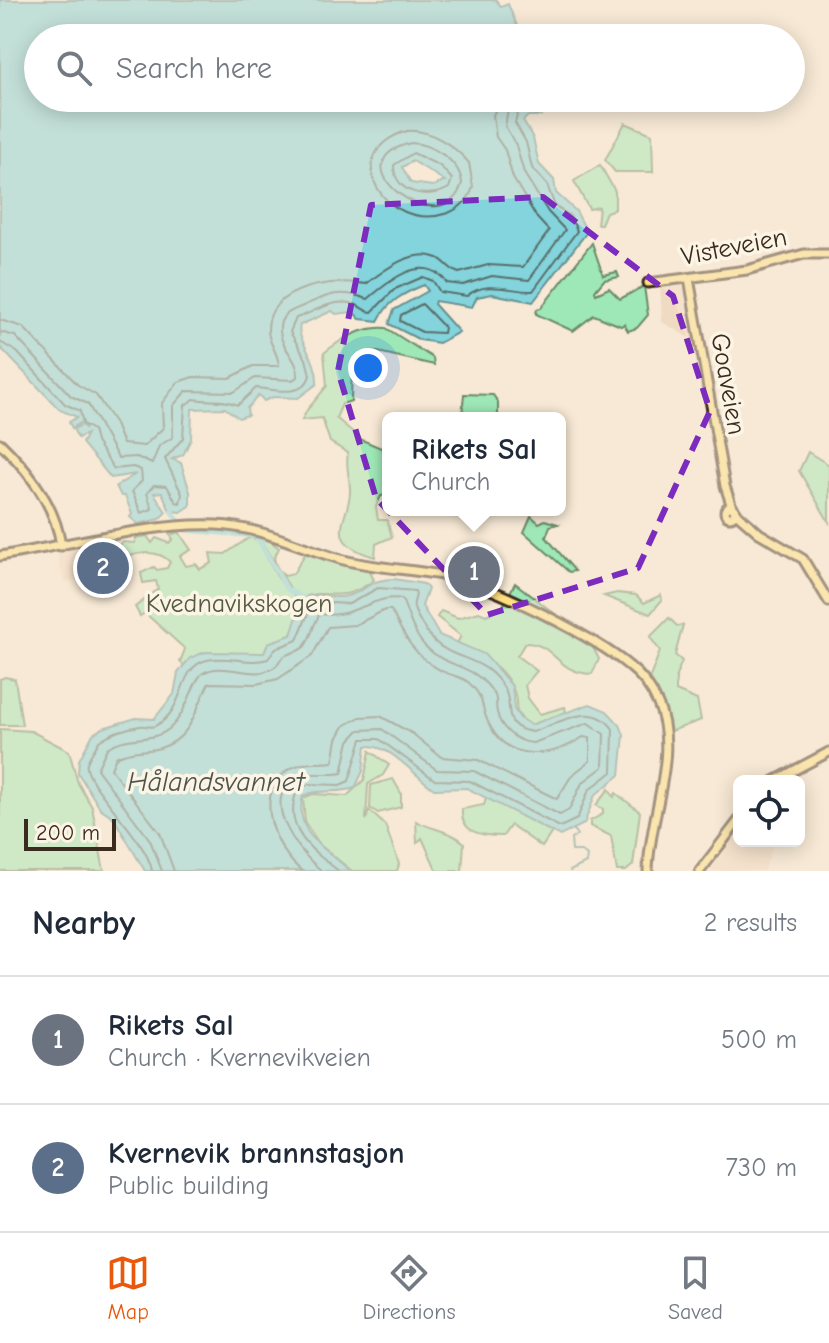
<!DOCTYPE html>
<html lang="en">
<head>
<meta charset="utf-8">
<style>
  :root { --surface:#fff; --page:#f2f2f3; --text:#1f2937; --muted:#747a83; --line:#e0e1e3; --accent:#ea580c }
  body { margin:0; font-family:"Comic Neue",sans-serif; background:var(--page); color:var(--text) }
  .controls { position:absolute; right:24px; bottom:24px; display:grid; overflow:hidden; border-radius:12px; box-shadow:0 4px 20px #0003 }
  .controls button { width:72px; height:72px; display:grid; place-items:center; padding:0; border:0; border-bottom:2px solid var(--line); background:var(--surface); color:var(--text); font:40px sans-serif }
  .scale { position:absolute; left:24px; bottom:20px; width:92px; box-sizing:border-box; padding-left:8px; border:4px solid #3b2a1e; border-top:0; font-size:22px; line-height:28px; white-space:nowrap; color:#3b2a1e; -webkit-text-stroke:6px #fcf5e5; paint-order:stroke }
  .you { position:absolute; left:368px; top:368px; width:28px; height:28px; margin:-20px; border:6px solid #fff; border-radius:50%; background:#1a73e8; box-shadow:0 0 0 12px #1a73e833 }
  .badge { display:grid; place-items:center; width:52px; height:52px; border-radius:50%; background:var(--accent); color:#fff; font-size:26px; font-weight:700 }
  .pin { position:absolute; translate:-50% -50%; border:4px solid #fff; box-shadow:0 2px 8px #0006 }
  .popup { position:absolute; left:382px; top:412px; width:184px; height:104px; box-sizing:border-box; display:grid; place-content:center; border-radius:12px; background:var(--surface); filter:drop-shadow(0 2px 6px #0005); font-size:26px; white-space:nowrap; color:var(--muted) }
  .popup b { font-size:30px; color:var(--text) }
  .popup::after { content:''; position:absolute; left:50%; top:100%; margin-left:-16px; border:16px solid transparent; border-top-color:var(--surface) }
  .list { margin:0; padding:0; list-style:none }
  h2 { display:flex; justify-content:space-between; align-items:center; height:104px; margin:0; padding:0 32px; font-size:34px }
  h2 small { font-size:26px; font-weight:400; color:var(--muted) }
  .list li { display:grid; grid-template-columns:52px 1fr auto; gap:24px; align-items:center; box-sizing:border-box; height:128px; padding:0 32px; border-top:2px solid var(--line) }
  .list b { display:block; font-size:30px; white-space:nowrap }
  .list p { margin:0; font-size:26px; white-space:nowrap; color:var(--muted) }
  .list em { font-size:26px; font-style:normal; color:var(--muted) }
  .icon { flex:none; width:44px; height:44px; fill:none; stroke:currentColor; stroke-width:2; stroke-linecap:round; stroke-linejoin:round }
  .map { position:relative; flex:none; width:829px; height:871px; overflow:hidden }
  .search { position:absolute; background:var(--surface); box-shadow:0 4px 20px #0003; left:24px; right:24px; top:24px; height:88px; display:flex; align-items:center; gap:20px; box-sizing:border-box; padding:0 28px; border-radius:44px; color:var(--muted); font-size:30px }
  .sheet { height:360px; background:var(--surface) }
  nav { display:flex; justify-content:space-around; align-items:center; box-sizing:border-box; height:112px; border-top:2px solid var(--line); background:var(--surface); font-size:22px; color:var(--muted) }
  nav a { display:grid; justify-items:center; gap:4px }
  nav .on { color:var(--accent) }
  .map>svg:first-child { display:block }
</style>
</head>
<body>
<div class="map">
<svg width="829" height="871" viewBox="0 0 829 871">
  <rect width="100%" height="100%" fill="#f7e9d5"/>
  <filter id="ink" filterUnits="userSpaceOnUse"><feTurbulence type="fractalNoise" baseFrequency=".0125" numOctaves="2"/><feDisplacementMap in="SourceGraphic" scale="16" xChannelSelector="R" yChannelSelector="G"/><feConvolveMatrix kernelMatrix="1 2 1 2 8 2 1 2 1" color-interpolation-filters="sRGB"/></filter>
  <g filter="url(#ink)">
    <!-- built -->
    <g fill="#f1dac2">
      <path d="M 686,283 L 694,336 L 691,339 L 662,322 L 660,284 Z"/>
      <path d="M 86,546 L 94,578 L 64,582 L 56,551 Z"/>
      <path d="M 739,829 L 739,841 L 774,843 L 764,871 L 710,871 Z"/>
    </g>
    <!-- green -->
    <g fill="#9ee8b7" stroke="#6c896a" stroke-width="2">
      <path d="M 625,123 L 652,134 L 653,172 L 615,172 L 605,160 Z"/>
      <path d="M 600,165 L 615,191 L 615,209 L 606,212 L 601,224 L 597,224 L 599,207 L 589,209 L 574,181 Z"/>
      <path d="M 592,243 L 603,275 L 617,272 L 619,277 L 604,280 L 595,291 L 596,294 L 609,288 L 620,299 L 644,286 L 648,315 L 637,328 L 628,331 L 624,324 L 621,326 L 594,315 L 573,331 L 536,314 L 537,309 L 541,308 Z"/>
      <path d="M 386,328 L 433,358 L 434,365 L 374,351 L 352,361 L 351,401 L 342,404 L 336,418 L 362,440 L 388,451 L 388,495 L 381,496 L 376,507 L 378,520 L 387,520 L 392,537 L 376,544 L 375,557 C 319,541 351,519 350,490 C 350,476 345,467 348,453 L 330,442 L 322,418 L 302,420 L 307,410 L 327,386 L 324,353 C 341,339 363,326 386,328 Z"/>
      <path d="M 464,394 L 493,395 L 498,402 L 498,418 L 462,417 Z"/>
      <path d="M 808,452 L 829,465 L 829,522 L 799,471 Z"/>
      <path d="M 531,516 L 539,523 L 545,520 L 558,524 L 550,526 L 546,537 L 575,571 L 569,572 L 524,532 Z"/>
      <path d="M 179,532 L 191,550 L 180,556 L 186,566 L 196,564 L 200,569 L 212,563 L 210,553 L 225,554 L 250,537 L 258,540 C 267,557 276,582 293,593 L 259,538 L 266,538 L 279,548 L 274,558 L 277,569 L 285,576 L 293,574 L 308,549 L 368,568 L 374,580 C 338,607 327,586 303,598 L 302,604 L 294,595 L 297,620 L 291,635 L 268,643 L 265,653 C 241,656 202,645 184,665 L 180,662 L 185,649 L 145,613 L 140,616 L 135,607 L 158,589 L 156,581 L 143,583 L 141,573 L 154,567 L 157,570 L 167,568 L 170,562 C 157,548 134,553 119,560 L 109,553 L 115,552 L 122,542 L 135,543 L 136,538 L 147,536 L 152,543 L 156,538 L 169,543 L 173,539 L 170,535 Z"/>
      <path d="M 515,583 L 589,640 L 599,659 L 592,674 C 555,673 556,643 525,643 L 517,656 L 537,671 L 525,685 L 528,698 L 540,714 L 565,707 L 566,712 L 531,725 C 507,711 522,705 512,687 C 501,665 478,652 456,645 L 461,636 L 437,617 L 441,611 L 458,618 L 479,612 L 486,615 L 502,608 Z"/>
      <path d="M 617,593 L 636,595 L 644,603 L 661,595 L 662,600 L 650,614 L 604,596 Z"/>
      <path d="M 669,618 L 677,626 L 683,625 L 675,655 L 682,661 L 676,676 L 676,691 L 697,700 L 701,720 L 669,732 L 663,707 L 649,680 L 660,651 L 650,637 Z"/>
      <path d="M 5,677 L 15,679 L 22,725 L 0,725 L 0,679 Z"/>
      <path d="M 0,729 L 31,731 L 69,751 L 78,783 L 92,807 L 104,871 L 0,871 Z"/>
      <path d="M 370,751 L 389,765 L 383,775 L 368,784 L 366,820 L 369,810 L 385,825 L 399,864 L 397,871 L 352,871 L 321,846 L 305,823 L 303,798 L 313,794 L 347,796 L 364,780 Z"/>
      <path d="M 393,779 L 401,793 L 401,807 L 378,813 L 370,808 L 371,785 Z"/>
      <path d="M 609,789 L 614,797 L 616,793 L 640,812 L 633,865 L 626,871 L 617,871 L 611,836 L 590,826 L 590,821 L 603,814 L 603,809 L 596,805 Z"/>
      <path d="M 486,797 L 552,832 L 542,847 L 511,825 L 503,836 C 484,836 460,834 462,809 L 484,805 Z"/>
      <path d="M 416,821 C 429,829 453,831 464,843 L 462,871 L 437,871 L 422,838 L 417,843 Z"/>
    </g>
    <!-- water -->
    <g fill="#83d4dc" stroke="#669090" stroke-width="2" fill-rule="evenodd">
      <path d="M 0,0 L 496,0 L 501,7 L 508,4 L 518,28 L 515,34 L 523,31 L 518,38 L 38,38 L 38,98 L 551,98 L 541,116 L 528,116 L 523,121 L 533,138 L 539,164 L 554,180 L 556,193 L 576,211 L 587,232 L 533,302 L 492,294 L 477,297 L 472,307 L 435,301 L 434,304 L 459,332 L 439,343 L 420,340 L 389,324 L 394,310 L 428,291 L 424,285 C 404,293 388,301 378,321 L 360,319 L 353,312 L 336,314 L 332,311 L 300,325 C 295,340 319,358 317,384 L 298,398 L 273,397 L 264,401 L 259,395 L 247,408 L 248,415 L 239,418 L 225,408 L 192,409 L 191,439 L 183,455 L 172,459 L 181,463 L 190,492 L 190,506 L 181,512 L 170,511 L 162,492 L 154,493 L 166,512 L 160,519 L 138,524 L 130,517 L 132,514 L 125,496 L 121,496 L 116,486 L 136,474 L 111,478 L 82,443 L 87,434 L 78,438 L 73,429 L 82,425 L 86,429 L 82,422 L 72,428 L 69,422 L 77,417 L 60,410 L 0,347 ZM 413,161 L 445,181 L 433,186 L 411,183 L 402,167 Z"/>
      <path d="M 394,579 L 424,584 L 428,589 L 422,606 L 439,635 L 484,654 L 512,686 L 514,709 L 520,718 L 531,725 L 590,704 L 607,711 L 620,725 L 624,735 L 620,775 L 595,795 L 584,824 L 560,836 L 467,788 L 434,789 C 414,776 391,744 366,746 L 363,771 L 355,788 C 338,794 319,788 303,796 C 293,835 327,848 350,871 L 145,871 L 113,817 L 100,808 L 78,773 L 79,760 L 93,734 L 103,728 L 136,718 L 154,719 L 174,694 L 178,673 L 190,658 L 205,652 L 264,653 L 268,643 L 291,635 L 303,598 C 317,591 331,600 347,596 C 370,590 365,580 394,579 Z"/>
    </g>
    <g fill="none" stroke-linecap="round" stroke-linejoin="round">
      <!-- shore -->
      <g stroke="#586e6a" stroke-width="2">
        <path d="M 407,131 C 430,129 455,146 469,163 L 473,187 C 469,200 461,208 448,213 C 385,234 336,152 407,131 Z"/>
        <path d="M 411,143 C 432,144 460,161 462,183 C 445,246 330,163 411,143 Z"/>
        <path d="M 413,153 L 440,166 L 452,179 L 449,188 C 428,200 394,194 394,165 Z"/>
        <path d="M 422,304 L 444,327 L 443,333 L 422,332 L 400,321 L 401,315 Z"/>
        <path d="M 0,320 L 23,327 L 78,385 L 96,395 L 114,422 L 123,444 L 144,446 L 163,428 L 162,403 L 178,382 L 193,377 L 230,378 L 253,366 L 279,366 C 279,354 268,343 268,330 C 267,286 335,278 366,284 C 384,270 413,247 438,258 C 446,262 450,270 459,273 L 488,265 L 523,267 L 549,231 L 537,218 L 513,178 L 505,150 L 496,137 L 493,115 L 501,98"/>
        <path d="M 0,332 L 15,336 L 71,396 L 88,404 L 118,458 L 137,457 L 152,464 L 159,446 L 173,437 L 173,406 L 186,391 L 234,392 L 255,378 L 292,380 L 298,377 C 299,359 281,349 280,331 C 279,314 291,311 303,306 C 329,294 339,289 368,299 C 390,280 424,251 447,283 L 463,285 L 492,276 L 529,280 L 565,230 L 548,212 L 524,173 L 516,145 L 505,126 L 508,109 L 525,98"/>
        <path d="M 0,342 L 17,352 L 65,404 L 80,411 L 83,424 L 93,430 L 96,442 L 114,469 L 133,467 L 141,470 L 142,481 L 132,491 L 141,513 L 152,509 L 147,493 L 154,485 L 167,486 L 176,502 L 180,503 L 182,494 L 165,459 L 183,438 L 185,405 L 194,399 C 210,402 223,398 238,405 L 256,388 C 273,389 304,399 310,375 L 306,359 L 290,332 L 296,318 C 315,312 332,298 354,304 C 363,307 362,311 372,312 L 395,289 L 423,277 L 433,281 L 440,292 L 467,296 C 487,279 511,292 533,291 L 577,231 L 570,216 L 555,206 L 547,185 L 532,168 L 526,142 L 515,123 L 518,112 L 537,107 L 543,98"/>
        <path d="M 152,871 C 148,839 81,782 87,763 C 89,756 96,748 99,741 C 110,733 126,728 140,726 C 146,725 151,729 157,725 C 187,708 177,667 207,660 C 228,655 248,665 268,659 L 275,649 L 297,640 L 313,602 L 349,604 L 378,588 L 415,591 C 418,598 412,600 414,608 C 416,616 428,635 434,641 C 455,662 486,655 505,690 C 514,707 500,728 533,732 C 559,723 593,700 613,729 L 612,772 L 589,790 L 577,819 L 560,827 L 470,781 L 435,780 L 379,739 L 362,739 L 349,781 L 340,785 L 309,784 L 297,791 C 282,829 312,851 339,871"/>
        <path d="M 162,871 L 150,840 L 97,769 L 107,748 C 127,734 152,743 169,729 C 188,713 193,679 203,673 C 224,660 254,682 275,667 C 278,665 279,660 282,658 C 288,652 298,653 304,647 C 312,638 313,623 320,614 C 356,619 372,594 402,599 C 408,614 414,637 428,649 C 451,670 473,662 494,694 C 498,699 495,706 497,712 C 500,729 517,742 533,743 L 588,723 L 604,734 L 603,767 L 582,783 L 569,810 L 560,815 L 474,771 L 437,770 L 382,729 L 359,730 L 349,741 L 342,773 C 330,776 316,772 304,775 C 253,792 297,852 322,871"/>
        <path d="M 174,871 L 160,833 L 111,769 L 116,757 C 131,749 145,752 160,748 C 193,739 196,706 209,683 L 256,684 L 278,679 L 312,656 L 328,627 L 355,625 L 385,610 L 391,610 C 403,635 415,657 440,670 C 448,675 461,676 468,682 C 486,698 480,707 489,724 C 508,763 552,758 583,737 L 590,738 L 590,761 L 572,775 L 557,799 L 478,760 L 441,757 L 413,734 L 380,716 L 360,717 L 344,726 L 337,739 L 333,762 C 316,764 301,760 285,772 C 253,797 276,851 302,871"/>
      </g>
      <!-- stream -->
      <path stroke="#669090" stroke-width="2" d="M 570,871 L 586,863 L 587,856 L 581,851 L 572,851 L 571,839 L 577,835 L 573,829"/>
      <!-- river -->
      <path stroke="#83d4dc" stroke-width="5" d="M 171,511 L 186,530 L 256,536 L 287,589 L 303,598"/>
      <defs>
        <g id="major">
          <path d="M 689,278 L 725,486 L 732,507"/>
          <path d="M 648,283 L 747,270 L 804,254 L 829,254"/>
          <path d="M 0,443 C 28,470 56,506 61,546"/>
          <circle cx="730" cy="512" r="5"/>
          <path d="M 735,512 L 759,533 L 803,559 L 829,602"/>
          <path d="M 0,556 C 64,546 153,522 216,525 C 262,527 300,548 344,560 C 379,569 416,569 451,577 C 494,586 596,638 629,666 C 642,676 652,690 658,704 C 680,754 649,816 648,871"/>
          <path d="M 774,781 L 829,752"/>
          <path d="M 700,871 L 739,820"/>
        </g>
      </defs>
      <!-- major casing -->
      <use href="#major" stroke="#3b2a1e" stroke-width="13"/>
      <!-- major -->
      <use href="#major" stroke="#fedf80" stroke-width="7"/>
    </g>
  </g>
  <!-- marked area -->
  <path d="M0 0H829V871H0ZM 543,197 L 673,296 L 710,411 L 638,568 L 487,615 L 376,498 L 338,371 L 371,205 Z" fill="#f7e9d5" fill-opacity=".55" fill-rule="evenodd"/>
  <path fill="none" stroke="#7b2cbf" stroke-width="6" stroke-dasharray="16 10" stroke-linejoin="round" d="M 543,197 L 673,296 L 710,411 L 638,568 L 487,615 L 376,498 L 338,371 L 371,205 Z"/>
  <g text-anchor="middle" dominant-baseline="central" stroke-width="7" stroke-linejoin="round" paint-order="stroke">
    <!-- street labels -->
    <g font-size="26" fill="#3b2a1e" stroke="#fcf5e5">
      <text transform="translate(734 247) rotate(-11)">Visteveien</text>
      <text transform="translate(728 384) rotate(80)">Goaveien</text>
    </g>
    <!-- park labels -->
    <g font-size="26" fill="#545a44" stroke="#fcf5e5">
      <text x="239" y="604">Kvednavikskogen</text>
    </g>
    <!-- water labels -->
    <g font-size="28" font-style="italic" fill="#4d544e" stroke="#fcf5e5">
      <text x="216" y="782">Hålandsvannet</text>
    </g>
  </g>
</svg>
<div class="controls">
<button><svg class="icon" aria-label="locate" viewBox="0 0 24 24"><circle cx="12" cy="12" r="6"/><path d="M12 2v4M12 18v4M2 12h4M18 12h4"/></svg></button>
</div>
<div class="scale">200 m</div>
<div class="you"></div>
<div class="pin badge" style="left:474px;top:572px;background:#6b7280">1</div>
<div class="popup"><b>Rikets Sal</b>Church</div>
<div class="pin badge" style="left:103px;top:568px;background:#5c6f8a">2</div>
<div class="search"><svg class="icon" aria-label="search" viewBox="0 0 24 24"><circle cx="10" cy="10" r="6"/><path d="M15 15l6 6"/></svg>Search here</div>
</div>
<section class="sheet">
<h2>Nearby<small>2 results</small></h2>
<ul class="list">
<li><span class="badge" style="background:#6b7280">1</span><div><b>Rikets Sal</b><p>Church · Kvernevikveien</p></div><em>500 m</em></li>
<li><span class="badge" style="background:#5c6f8a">2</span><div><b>Kvernevik brannstasjon</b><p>Public building</p></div><em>730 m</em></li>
</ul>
</section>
<nav>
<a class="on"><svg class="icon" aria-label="map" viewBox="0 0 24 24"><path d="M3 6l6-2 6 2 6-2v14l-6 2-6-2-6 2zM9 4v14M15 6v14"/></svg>Map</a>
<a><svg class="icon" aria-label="directions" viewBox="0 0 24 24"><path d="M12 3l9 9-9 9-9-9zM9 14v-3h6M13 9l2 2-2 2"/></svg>Directions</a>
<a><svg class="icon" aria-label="saved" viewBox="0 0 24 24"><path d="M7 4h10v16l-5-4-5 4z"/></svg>Saved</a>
</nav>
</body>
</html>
